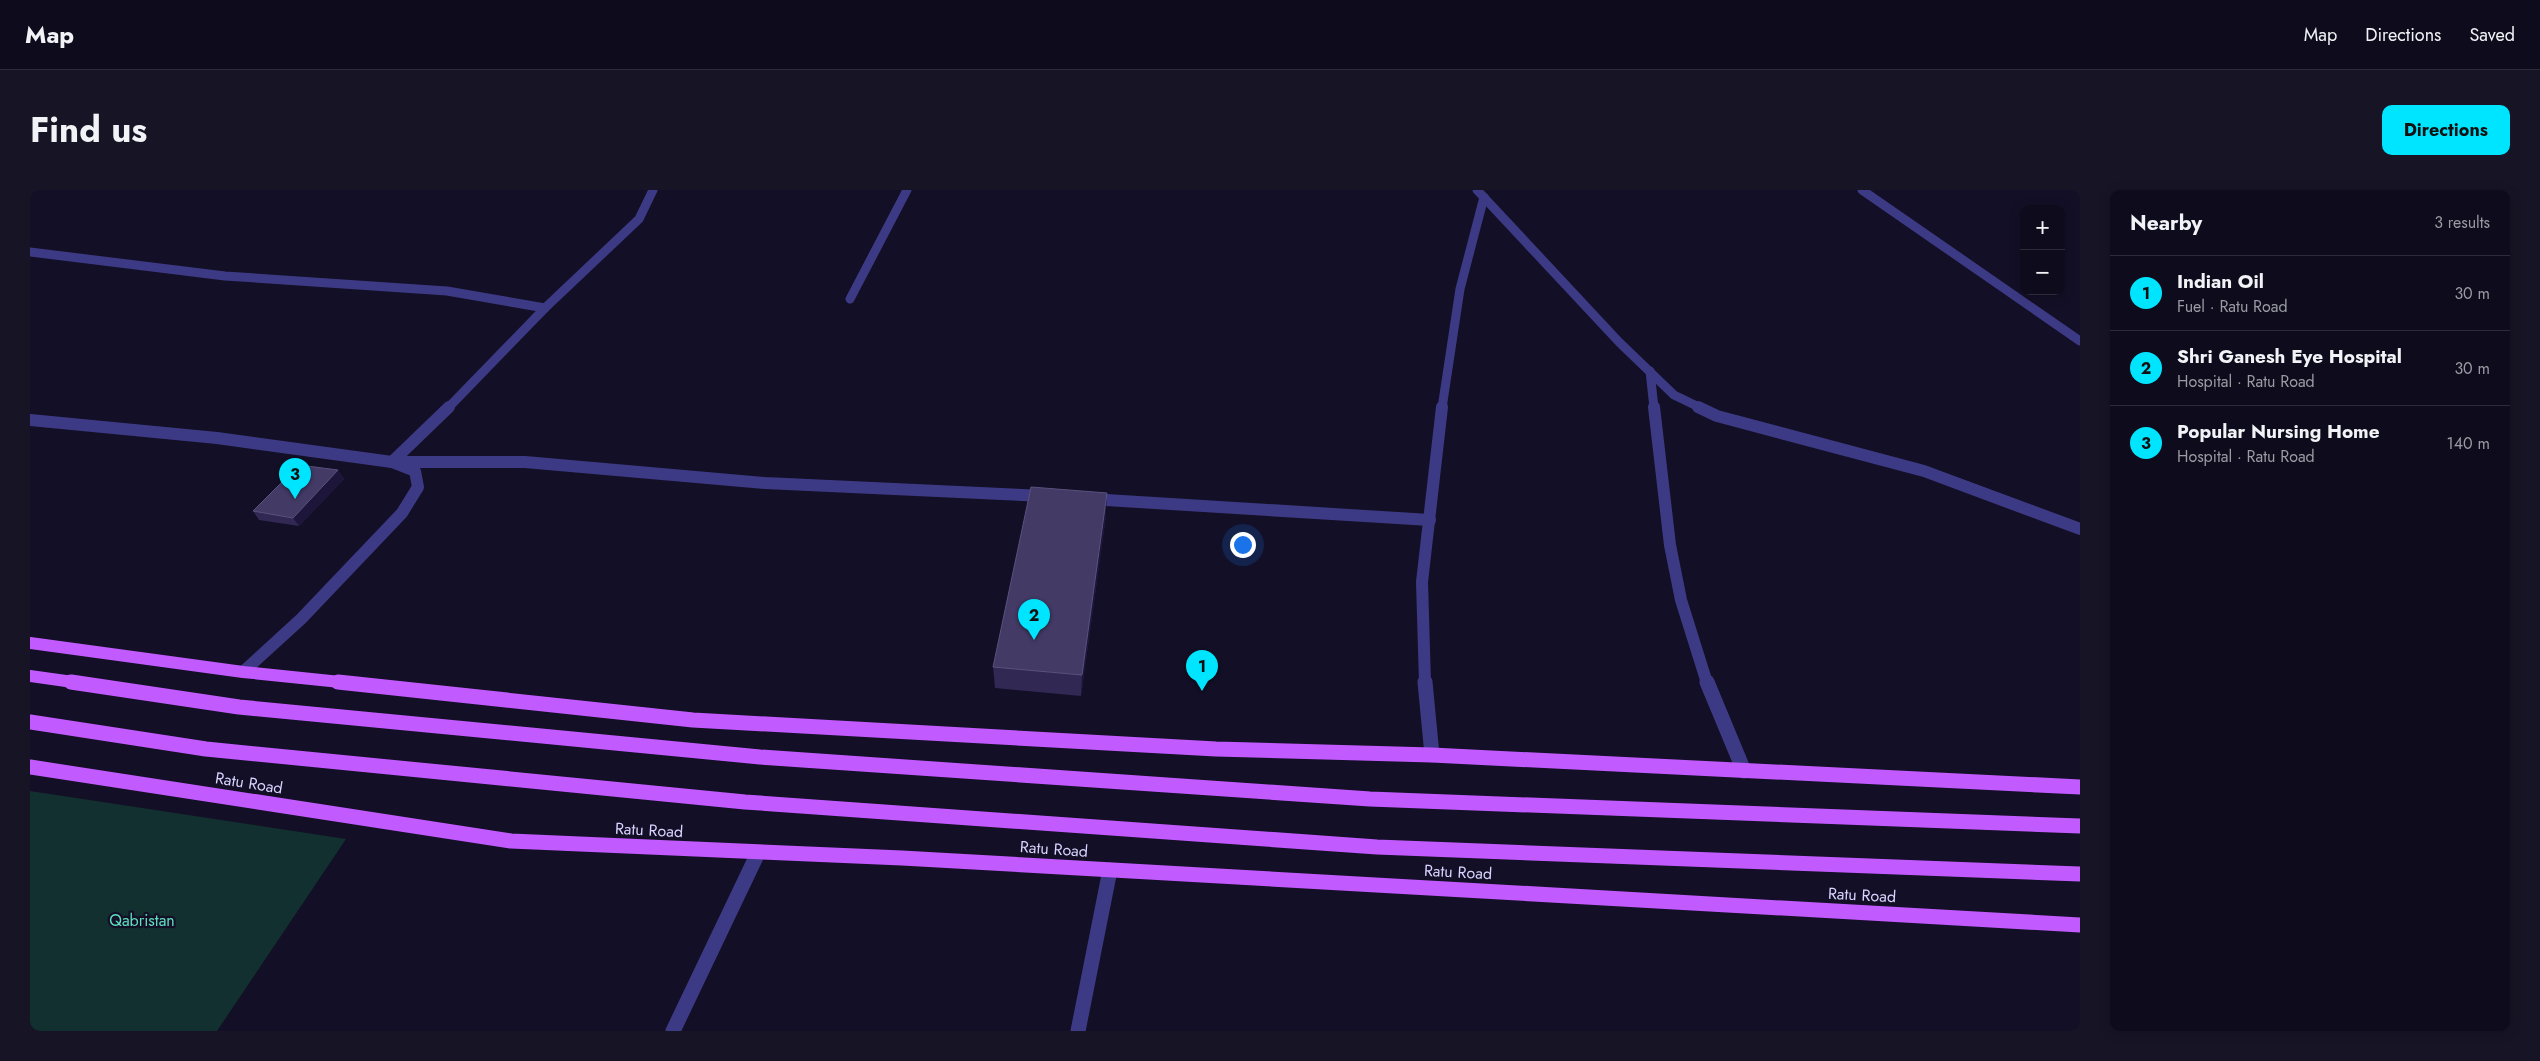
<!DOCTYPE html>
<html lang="en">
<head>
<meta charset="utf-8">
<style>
  :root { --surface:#0e0b1c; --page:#171425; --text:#f1f3f6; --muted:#9b9ba3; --line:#2e2b3b; --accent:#00e5ff }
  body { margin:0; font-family:Jost,sans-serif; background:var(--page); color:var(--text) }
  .controls { position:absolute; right:15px; top:15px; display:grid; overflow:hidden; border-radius:10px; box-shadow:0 2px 12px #0003 }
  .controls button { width:45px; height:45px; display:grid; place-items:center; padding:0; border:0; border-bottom:1px solid var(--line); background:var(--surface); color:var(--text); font:25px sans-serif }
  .you { position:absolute; left:1212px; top:354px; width:18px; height:18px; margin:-12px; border:4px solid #fff; border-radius:50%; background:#1a73e8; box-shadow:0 0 0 8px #1a73e833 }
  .badge { display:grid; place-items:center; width:32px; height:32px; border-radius:50%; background:var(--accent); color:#111; font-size:16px; font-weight:700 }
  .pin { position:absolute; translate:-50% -41px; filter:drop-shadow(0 1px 2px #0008) }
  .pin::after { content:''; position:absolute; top:26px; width:18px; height:15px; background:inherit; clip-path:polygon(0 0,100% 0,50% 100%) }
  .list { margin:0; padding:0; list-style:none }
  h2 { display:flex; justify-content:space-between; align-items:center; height:65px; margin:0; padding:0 20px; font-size:21px }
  h2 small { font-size:16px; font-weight:400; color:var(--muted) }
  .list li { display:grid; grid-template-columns:32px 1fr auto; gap:15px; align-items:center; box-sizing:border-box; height:75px; padding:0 20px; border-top:1px solid var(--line) }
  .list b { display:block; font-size:19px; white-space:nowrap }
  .list p { margin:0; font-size:16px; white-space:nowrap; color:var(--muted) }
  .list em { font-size:16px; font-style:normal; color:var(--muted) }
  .map { position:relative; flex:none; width:2050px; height:841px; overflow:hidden; border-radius:10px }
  header { display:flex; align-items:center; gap:30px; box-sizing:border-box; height:70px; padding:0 25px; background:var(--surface); border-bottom:1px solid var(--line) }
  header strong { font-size:24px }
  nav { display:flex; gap:28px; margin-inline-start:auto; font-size:18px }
  .intro { display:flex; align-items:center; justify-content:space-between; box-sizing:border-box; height:120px; padding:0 30px }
  h1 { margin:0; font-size:35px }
  .button { padding:12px 22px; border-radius:10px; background:var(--accent); color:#111; font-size:18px; font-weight:700 }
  main { display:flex; gap:30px; padding:0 30px }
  aside { flex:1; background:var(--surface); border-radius:10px; box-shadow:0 2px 12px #0003 }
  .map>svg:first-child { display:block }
</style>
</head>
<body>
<header>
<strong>Map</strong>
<nav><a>Map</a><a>Directions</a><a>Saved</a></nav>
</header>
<div class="intro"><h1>Find us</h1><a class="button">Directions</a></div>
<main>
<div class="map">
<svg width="2050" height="841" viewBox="0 0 2050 841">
  <rect width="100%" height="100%" fill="#130f26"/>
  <!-- green -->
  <path fill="#12302f" d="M 0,601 L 316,649 L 187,841 L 0,841 Z"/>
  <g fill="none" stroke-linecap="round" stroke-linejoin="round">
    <!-- street-far2 -->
    <g stroke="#3d3a85" stroke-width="9">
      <path d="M 1447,0 L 1589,152 L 1644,205 L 1671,218"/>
      <path d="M 1832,0 L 2050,151"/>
      <path d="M 0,62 L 195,86 L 417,101 L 515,118"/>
      <path d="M 820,109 L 877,0"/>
      <path d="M 1620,181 L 1624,218"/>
      <path d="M 418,218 L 515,118 L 609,29 L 623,0"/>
      <path d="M 1412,218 L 1430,99 L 1454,7"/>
    </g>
    <!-- street-far1 -->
    <g stroke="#3d3a85" stroke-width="12">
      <path d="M 1624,217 L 1640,355 L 1651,410 L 1677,493"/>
      <path d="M 1668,217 L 1687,226 L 1894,281 L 2050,339"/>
      <path d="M 0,230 L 187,248 L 362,272 L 385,281 L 388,297 L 372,323 L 271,429 L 213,482"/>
      <path d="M 362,272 L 495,272 L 735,293 L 1015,306"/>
      <path d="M 362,272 L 419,217"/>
      <path d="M 1060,309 L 1400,330"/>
      <path d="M 1395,493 L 1392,392 L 1412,217"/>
    </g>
    <!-- street -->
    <g stroke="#3d3a85" stroke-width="15">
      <path d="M 1395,492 L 1402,565"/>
      <path d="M 1677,492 L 1714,581"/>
      <path d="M 643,841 L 728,663"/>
      <path d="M 1048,841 L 1080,680"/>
    </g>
    <!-- primary-far1 -->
    <g stroke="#c25bff" stroke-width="12">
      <path d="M 0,453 L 213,482 L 320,493"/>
      <path d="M 0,486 L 50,493"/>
    </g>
    <!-- primary -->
    <g stroke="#c25bff" stroke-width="15">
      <path d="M 41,492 L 209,517 L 730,567 L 1340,609 L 2050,636"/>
      <path d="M 308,492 L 663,530 L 1186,559 L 1402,565 L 2050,597"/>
      <path d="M 0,532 L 176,559 L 715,612 L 1347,657 L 2050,684"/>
      <path d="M 0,577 L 481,651 L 872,668 L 2050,735"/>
    </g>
  </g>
  <!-- wall -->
  <g fill="#312854">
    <path d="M 308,280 L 314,289 L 269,336 L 229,330 L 223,321 Z"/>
    <path d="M 1076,325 L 1051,506 L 965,498 L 963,477 Z"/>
  </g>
  <!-- shaded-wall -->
  <g fill="#1d163a">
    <path d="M 308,280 L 314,289 L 269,336 L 263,328 Z"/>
    <path d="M 1077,303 L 1076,325 L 1051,506 L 1052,485 Z"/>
  </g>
  <!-- building -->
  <g fill="#433a66" stroke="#5a527e">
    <path d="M 269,275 L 308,280 L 263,328 L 223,321 Z"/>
    <path d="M 1001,297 L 1077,303 L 1052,485 L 963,477 Z"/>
  </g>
  <g text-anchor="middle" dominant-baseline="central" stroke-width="4.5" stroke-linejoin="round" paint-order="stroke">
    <!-- near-street labels -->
    <g font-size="16" fill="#d9d4ff" stroke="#130f26">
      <text transform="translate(219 593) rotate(9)">Ratu Road</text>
      <text transform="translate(619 640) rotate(3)">Ratu Road</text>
      <text transform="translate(1024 659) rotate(4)">Ratu Road</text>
      <text transform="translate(1428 682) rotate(3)">Ratu Road</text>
      <text transform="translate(1832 705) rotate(3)">Ratu Road</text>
    </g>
    <!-- near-park labels -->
    <g font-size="16" fill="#5fe0c0" stroke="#130f26">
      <text x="112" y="730">Qabristan</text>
    </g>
  </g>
</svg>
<div class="controls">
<button>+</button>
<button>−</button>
</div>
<div class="you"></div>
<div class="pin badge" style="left:1172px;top:501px">1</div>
<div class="pin badge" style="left:1004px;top:450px">2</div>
<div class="pin badge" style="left:265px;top:309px">3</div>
</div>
<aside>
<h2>Nearby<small>3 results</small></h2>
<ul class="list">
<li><span class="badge">1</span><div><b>Indian Oil</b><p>Fuel · Ratu Road</p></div><em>30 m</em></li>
<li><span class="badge">2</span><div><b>Shri Ganesh Eye Hospital</b><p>Hospital · Ratu Road</p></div><em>30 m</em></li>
<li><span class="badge">3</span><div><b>Popular Nursing Home</b><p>Hospital · Ratu Road</p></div><em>140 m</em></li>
</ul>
</aside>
</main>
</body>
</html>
